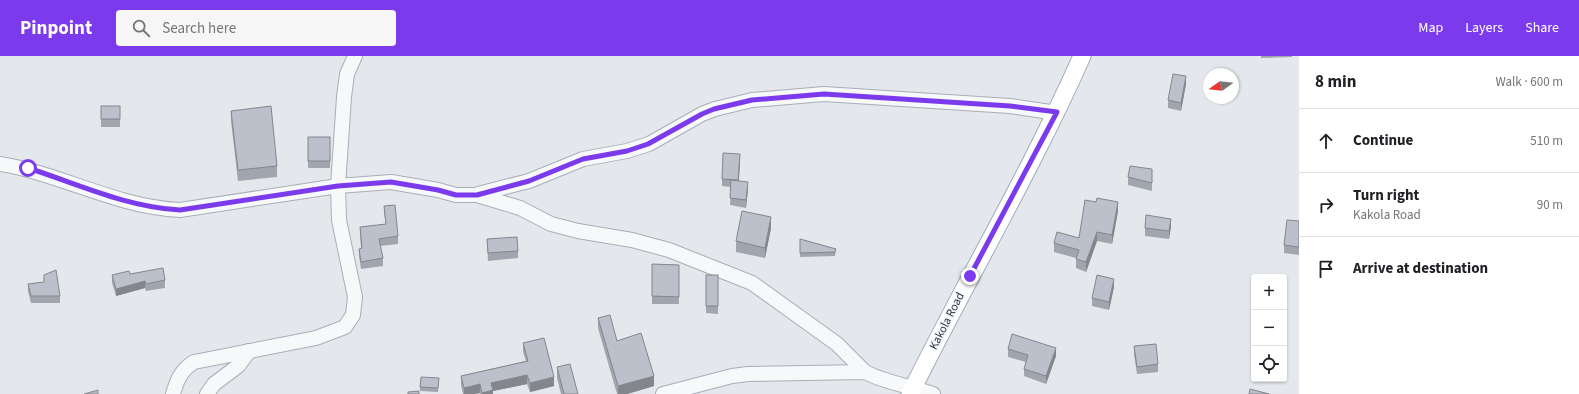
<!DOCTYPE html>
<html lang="en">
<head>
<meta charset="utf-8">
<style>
  :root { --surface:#fff; --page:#f6f6f6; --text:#202124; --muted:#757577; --line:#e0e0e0; --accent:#7c3aed }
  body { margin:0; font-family:"Source Sans 3",sans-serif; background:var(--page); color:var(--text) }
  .controls { position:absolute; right:12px; bottom:12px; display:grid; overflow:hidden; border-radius:4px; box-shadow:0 1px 3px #0004 }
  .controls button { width:36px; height:36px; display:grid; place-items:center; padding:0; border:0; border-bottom:1px solid var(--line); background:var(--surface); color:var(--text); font:20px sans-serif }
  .compass { position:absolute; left:1203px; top:12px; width:36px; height:36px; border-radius:50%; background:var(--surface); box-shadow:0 1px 3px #0004; rotate:255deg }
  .stop { position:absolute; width:12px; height:12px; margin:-9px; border:3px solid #7c3aed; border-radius:50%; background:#fff }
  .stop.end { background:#7c3aed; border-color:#fff; box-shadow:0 1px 4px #0008 }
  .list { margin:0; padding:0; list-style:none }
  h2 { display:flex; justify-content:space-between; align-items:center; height:52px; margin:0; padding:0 16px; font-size:17px }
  h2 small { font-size:13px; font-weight:400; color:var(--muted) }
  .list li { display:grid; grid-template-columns:26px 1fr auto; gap:12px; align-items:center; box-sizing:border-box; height:64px; padding:0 16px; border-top:1px solid var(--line) }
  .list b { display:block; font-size:15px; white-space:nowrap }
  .list p { margin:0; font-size:13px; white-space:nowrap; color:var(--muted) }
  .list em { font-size:13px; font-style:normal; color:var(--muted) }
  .icon { flex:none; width:22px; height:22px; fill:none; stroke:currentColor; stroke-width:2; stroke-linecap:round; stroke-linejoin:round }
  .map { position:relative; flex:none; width:1299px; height:338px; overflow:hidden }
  header { display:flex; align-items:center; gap:24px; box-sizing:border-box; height:56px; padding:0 20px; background:var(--accent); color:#fff }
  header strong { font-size:19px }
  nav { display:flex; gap:22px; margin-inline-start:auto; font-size:14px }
  .search { width:280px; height:36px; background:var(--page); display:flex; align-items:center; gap:10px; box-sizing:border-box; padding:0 14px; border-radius:4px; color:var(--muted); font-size:15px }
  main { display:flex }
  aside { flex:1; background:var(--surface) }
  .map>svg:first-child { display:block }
</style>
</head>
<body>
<header>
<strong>Pinpoint</strong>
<div class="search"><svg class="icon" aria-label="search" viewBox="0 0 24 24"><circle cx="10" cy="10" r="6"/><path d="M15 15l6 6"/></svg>Search here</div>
<nav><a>Map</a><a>Layers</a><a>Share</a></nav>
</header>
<main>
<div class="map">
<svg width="1299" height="338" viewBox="0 0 1299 338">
  <rect width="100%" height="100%" fill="#e4e7ec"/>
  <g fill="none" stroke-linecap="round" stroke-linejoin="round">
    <defs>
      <g id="minor">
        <path d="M 0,108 C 62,118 116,151 180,154 L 338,130 L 391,126 L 438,134 L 456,139 L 477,139 L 520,152 L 551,168 L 578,175 L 632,184 L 669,194 L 752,227 L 837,288 L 865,316"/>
        <path d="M 478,138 L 529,125 L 583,103 L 627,95 L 649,88 L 702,58 L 715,53 L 752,44 L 824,38 L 1010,50 L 1057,57"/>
        <path d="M 173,338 C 177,324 181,314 194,306 L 316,282 L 345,271 L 353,259 L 355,241 L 339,164 L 338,130 L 344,41 L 347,18 L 355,0"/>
        <path d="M 207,338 L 214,328 L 238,310 L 249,295"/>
        <path d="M 663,338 L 732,320 L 748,318 L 865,316 C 886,327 911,330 933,338"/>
      </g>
      <path id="major" d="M 910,338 C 966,225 1031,115 1082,0"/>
    </defs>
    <!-- minor casing -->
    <use href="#minor" stroke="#a9aeb7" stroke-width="16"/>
    <!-- major casing -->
    <use href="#major" stroke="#a3abb8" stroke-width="19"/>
    <!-- minor -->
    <use href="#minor" stroke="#f7f8fa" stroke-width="14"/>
    <!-- major -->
    <use href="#major" stroke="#fff" stroke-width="17"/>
  </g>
  <!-- wall -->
  <g fill="#a1a5ae">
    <path d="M 1261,0 L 1292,0 L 1292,1 L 1261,2 Z"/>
    <path d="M 1186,28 L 1181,55 L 1168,52 L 1168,44 Z"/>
    <rect x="101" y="50" width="19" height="21"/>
    <path d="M 231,55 L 277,110 L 277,121 L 238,125 L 231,65 Z"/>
    <rect x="308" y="81" width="22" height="31"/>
    <path d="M 740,106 L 739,125 L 748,133 L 746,152 L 730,149 L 731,131 L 722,130 L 722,123 Z"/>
    <path d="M 1152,113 L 1152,135 L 1128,129 L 1128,121 Z"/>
    <path d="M 384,150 L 398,180 L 398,188 L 380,190 L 383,202 L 383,210 L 361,213 L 359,200 L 359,193 L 361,192 L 360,179 L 360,171 L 386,168 L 384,157 Z"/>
    <path d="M 1118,155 L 1112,188 L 1097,185 L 1086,216 L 1076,212 L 1076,202 L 1054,196 L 1054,187 L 1079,182 Z"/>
    <path d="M 1299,165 L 1299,199 L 1284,197 L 1284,189 Z"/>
    <path d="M 1171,170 L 1169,183 L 1145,180 L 1145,172 Z"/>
    <path d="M 771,172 L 765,202 L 736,196 L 736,185 Z"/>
    <path d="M 487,183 L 518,195 L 518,202 L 488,205 Z"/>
    <path d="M 800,183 L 836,193 L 835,200 L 800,201 Z"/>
    <path d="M 652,208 L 679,209 L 679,248 L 652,248 Z"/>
    <path d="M 130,218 L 165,224 L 165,232 L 146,235 L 145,232 L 116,240 L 112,227 L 112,219 Z"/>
    <path d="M 44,219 L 60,240 L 60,247 L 31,247 L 28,235 L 28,228 L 44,226 Z"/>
    <path d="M 706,219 L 718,219 L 718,258 L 706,257 Z"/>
    <path d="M 1114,231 L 1109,254 L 1092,250 L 1092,242 Z"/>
    <path d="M 598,262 L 617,285 L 654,330 L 627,338 L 617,338 L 598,272 Z"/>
    <path d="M 523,287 L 554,330 L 530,336 L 527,328 L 493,335 L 493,338 L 480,338 L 480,337 L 474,338 L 463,338 L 461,329 L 461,320 L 526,305 L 523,296 Z"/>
    <path d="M 1134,290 L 1158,308 L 1158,316 L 1137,318 L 1134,298 Z"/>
    <path d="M 1008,293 L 1056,300 L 1046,328 L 1024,320 L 1024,313 L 1026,306 L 1008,301 Z"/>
    <path d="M 557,311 L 578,338 L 561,338 L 557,322 Z"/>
    <path d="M 439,322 L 438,336 L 420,335 L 420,331 Z"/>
  </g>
  <!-- shaded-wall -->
  <g fill="#83868d">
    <path d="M 1186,20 L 1186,28 L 1181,55 L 1181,47 Z"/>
    <path d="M 740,98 L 740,106 L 738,131 L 738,124 Z"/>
    <path d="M 748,126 L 748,133 L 746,152 L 746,144 Z"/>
    <path d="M 1118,146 L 1118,155 L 1112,188 L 1112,179 Z"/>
    <path d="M 771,161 L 771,172 L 765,202 L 765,192 Z"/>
    <path d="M 1171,163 L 1171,170 L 1169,183 L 1169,175 Z"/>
    <path d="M 1097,176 L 1097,185 L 1086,216 L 1086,206 Z"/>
    <path d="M 1114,223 L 1114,231 L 1109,254 L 1109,246 Z"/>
    <path d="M 145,225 L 145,232 L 116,240 L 116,233 Z"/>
    <path d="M 1056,292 L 1056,300 L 1046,328 L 1046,320 Z"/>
    <path d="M 527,319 L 527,328 L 493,335 L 493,338 L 482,338 L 482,337 L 491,327 Z"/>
    <path d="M 654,320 L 654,330 L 627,338 L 618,338 L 618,330 Z"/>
    <path d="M 554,321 L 554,330 L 530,336 L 530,327 Z"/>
    <path d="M 480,328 L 480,337 L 474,338 L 464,338 L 464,332 Z"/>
  </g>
  <!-- building -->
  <g fill="#bbc0ca" stroke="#83868d">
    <path d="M 1173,18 L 1186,20 L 1181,47 L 1168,44 Z"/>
    <rect x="101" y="50" width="19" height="13"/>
    <path d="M 271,50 L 277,110 L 238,114 L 231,55 Z"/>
    <rect x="308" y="81" width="22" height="24"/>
    <path d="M 723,97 L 740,98 L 738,124 L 722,123 Z"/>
    <path d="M 1130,110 L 1152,113 L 1152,127 L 1128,121 Z"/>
    <path d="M 731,124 L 748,126 L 746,144 L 730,142 Z"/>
    <path d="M 1097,142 L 1118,146 L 1112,179 L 1097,176 L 1086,206 L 1076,203 L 1079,194 L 1054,187 L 1057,176 L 1079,182 L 1085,144 L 1096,146 Z"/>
    <path d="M 395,149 L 398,180 L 379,183 L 383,202 L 361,206 L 359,193 L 362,192 L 360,171 L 386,168 L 384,150 Z"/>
    <path d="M 742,155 L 771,161 L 765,192 L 736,185 Z"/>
    <path d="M 1146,159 L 1171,163 L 1169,175 L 1145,172 Z"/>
    <path d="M 1287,164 L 1299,165 L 1299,191 L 1284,189 Z"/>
    <path d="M 517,181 L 518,195 L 488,197 L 487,183 Z"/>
    <path d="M 800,183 L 836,193 L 835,196 L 800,197 Z"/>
    <path d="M 652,208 L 679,209 L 679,241 L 652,240 Z"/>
    <path d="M 163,212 L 165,224 L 146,228 L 145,225 L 116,233 L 112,219 L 129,215 L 130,218 Z"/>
    <path d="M 56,214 L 60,240 L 31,240 L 28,228 L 44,226 L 44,219 Z"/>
    <rect x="706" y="219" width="12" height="31"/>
    <path d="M 1097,219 L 1114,223 L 1109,246 L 1092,242 Z"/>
    <path d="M 610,259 L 617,285 L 641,277 L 654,320 L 618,330 L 598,262 Z"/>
    <path d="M 1012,278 L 1056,292 L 1046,320 L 1024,313 L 1028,299 L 1008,293 Z"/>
    <path d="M 544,282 L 554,321 L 530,327 L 527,319 L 491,327 L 493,334 L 482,337 L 480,328 L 464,332 L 461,320 L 528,305 L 523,287 Z"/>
    <path d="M 1156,288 L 1158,308 L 1137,311 L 1134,290 Z"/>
    <path d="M 570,308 L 578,338 L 564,338 L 557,311 Z"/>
    <path d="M 421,321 L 439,322 L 438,332 L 420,331 Z"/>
    <path d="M 1250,333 L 1269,338 L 1249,338 Z"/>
    <path d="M 98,334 L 98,338 L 84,338 Z"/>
    <path d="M 419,335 L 419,338 L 408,338 L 408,336 Z"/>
  </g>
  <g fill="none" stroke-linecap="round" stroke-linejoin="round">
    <!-- route -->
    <path stroke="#7c3aed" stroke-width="5" d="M 28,112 C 78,128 126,151 180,154 L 338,130 L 391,126 L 438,134 L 456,139 L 477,139 L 529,125 L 583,103 L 627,95 L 648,88 L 702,58 L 714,53 L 752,44 L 824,38 L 1010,50 L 1057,56 L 970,220"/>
  </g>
  <g text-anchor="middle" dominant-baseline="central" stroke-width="3.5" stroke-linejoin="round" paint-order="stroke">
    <!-- street labels -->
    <g font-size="12" fill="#2b3445" stroke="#f4f6f9">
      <text transform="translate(947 265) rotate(-63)">Kakola Road</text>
    </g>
  </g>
</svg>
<div class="controls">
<button>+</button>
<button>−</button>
<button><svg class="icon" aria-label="locate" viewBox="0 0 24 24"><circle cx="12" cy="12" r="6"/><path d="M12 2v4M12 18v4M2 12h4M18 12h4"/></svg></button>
</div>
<svg class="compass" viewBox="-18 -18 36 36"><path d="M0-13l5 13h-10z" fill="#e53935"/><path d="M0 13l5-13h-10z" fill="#757577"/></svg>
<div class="stop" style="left:28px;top:112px"></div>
<div class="stop end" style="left:970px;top:220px"></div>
</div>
<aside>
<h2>8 min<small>Walk · 600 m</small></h2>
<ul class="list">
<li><svg class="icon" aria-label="ahead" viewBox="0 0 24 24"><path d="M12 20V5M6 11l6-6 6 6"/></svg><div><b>Continue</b></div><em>510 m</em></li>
<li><svg class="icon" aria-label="right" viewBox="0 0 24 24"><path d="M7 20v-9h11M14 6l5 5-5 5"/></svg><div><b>Turn right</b><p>Kakola Road</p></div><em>90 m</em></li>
<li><svg class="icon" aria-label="arrive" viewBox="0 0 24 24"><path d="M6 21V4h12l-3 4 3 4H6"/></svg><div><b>Arrive at destination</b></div></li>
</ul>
</aside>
</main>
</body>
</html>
